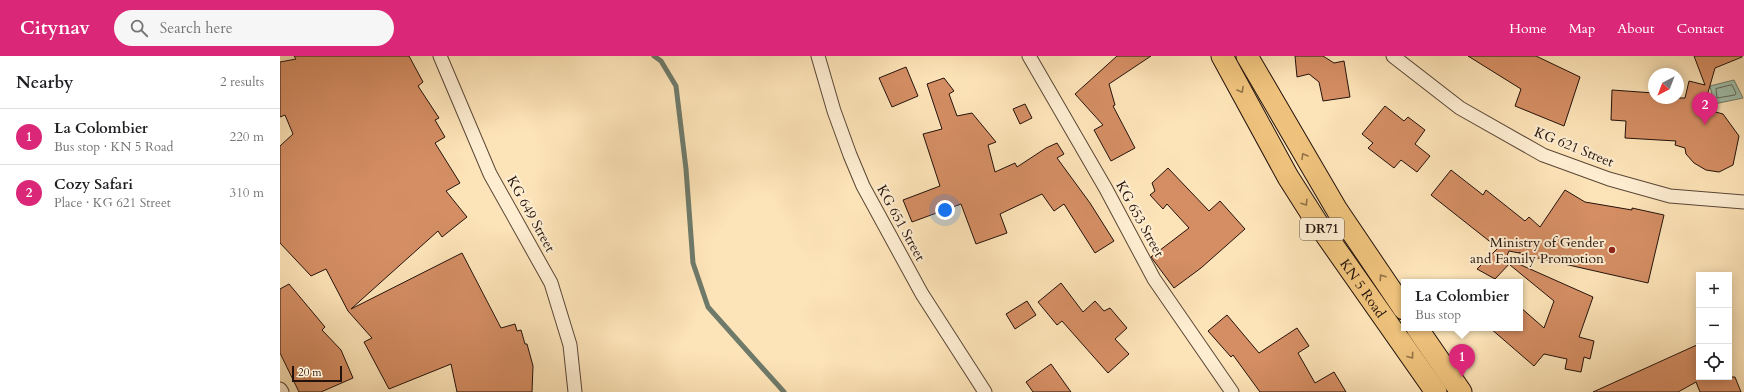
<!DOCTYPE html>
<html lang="en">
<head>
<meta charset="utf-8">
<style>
  :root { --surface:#fff; --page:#f6f6f6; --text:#202124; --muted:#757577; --line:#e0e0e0; --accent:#db2777 }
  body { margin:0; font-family:Cardo,serif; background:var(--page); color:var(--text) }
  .controls { position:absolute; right:12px; bottom:12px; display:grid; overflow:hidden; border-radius:0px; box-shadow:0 2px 10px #0003 }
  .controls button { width:36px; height:36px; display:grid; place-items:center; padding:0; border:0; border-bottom:1px solid var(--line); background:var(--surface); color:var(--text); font:20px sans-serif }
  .compass { position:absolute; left:1368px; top:12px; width:36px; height:36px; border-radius:50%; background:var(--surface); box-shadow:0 2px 10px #0003; rotate:222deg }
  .scale { position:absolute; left:12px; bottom:10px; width:50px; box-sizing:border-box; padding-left:4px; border:2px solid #23120b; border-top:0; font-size:11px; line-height:14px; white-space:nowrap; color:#23120b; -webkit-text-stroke:3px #feedd1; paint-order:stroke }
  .you { position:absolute; left:665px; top:154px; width:14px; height:14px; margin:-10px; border:3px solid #fff; border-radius:50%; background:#1a73e8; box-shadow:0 0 0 6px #1a73e833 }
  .badge { display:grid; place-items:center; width:26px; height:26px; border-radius:50%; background:var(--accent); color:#fff; font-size:13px; font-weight:700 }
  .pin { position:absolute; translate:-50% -33px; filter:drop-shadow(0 1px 2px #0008) }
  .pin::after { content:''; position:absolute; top:21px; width:14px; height:12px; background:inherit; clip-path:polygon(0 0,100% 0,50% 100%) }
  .popup { position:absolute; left:1121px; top:223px; width:122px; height:52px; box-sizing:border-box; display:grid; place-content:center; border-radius:0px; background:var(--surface); filter:drop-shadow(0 1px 3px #0005); font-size:13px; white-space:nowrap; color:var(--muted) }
  .popup b { font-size:15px; color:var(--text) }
  .popup::after { content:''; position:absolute; left:50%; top:100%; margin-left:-8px; border:8px solid transparent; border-top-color:var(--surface) }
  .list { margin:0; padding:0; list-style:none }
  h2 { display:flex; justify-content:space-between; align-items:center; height:52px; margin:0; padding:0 16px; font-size:17px }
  h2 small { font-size:13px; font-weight:400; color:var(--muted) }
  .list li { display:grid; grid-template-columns:26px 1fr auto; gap:12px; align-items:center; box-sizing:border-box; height:56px; padding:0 16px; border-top:1px solid var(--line) }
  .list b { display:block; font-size:15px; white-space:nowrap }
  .list p { margin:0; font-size:13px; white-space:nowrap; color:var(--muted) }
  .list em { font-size:13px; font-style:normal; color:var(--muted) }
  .icon { flex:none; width:22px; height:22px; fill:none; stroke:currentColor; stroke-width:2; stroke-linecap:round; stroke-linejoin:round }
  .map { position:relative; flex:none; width:1464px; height:336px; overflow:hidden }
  header { display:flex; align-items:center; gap:24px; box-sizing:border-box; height:56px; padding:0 20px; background:var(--accent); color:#fff }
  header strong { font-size:19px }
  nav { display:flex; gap:22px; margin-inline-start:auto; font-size:14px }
  .search { width:280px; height:36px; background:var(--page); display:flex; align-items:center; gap:10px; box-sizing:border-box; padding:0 14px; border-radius:22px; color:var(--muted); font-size:15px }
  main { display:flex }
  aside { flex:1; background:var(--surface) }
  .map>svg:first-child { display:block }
</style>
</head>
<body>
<header>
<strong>Citynav</strong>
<div class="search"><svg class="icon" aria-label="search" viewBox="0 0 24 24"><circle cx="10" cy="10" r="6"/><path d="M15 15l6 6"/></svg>Search here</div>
<nav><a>Home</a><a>Map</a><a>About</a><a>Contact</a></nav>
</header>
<main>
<aside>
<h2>Nearby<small>2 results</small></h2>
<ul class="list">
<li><span class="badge">1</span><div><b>La Colombier</b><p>Bus stop · KN 5 Road</p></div><em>220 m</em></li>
<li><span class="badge">2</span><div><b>Cozy Safari</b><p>Place · KG 621 Street</p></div><em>310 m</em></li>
</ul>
</aside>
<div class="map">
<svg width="1464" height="336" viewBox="0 0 1464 336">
  <rect width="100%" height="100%" fill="#fde4b8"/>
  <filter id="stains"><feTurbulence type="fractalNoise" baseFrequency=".005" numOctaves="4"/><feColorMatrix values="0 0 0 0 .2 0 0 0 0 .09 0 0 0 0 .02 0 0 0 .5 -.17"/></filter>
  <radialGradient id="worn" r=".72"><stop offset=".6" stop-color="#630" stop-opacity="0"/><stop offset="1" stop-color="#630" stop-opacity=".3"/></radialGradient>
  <!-- water -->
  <path fill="#a0bfaa" stroke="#6e7a6a" d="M 1454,24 L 1463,42 L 1434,48 L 1430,30 Z"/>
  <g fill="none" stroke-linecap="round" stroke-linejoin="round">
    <!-- shore -->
    <path stroke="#62685a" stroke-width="1" d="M 1452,29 L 1456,37 L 1455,39 L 1437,42 L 1436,33 Z"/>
    <!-- stream -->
    <path stroke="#6e7a6a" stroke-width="5" d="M 374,0 L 381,5 L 396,30 L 406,113 L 413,207 L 428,251 L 504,336"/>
  </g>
  <!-- building -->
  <g fill="#d58e64" stroke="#23120b">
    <path d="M 14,0 L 129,0 L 143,26 L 138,30 L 159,62 L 155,64 L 165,81 L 155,87 L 180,127 L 166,135 L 187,161 L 162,181 L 158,175 L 71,253 L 182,197 L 221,272 L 235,268 L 237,275 L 241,274 L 245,288 L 247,288 L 253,310 L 252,336 L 177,336 L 171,308 L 109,333 L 84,286 L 92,282 L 68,255 L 46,213 L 31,220 L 0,187 L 0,90 L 13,78 L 5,59 L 0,61 L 0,6 L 16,3 Z"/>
    <path d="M 837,0 L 871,0 L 829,28 L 835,49 L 833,50 L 855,92 L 831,105 L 814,74 L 823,69 L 795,38 Z"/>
    <path d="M 1015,0 L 1043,0 L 1054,7 L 1064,5 L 1070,41 L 1043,45 L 1039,26 L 1029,18 L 1017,21 Z"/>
    <path d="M 1188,0 L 1256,0 L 1300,21 L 1284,70 L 1235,50 L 1241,33 Z"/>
    <path d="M 1414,0 L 1462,0 L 1462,1 L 1435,12 L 1425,47 L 1433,49 L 1432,55 L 1443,58 L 1459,80 L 1453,109 L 1439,116 L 1426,114 L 1414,107 L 1406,98 L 1405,92 L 1395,89 L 1396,85 L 1345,82 L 1346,65 L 1331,64 L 1332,34 L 1374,37 L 1374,42 L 1405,42 L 1409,25 L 1425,29 Z"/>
    <path d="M 626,11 L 638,40 L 612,51 L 599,22 Z"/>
    <path d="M 664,22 L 674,35 L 669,38 L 677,60 L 692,57 L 716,86 L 708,89 L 715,116 L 735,107 L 737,111 L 766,92 L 777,87 L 784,98 L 777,102 L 810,147 L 834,185 L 815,197 L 784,148 L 774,155 L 762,138 L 720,158 L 727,177 L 696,188 L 681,148 L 632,166 L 623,144 L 660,130 L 643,78 L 662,73 L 647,28 Z"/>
    <path d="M 745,48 L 752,62 L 740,68 L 733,53 Z"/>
    <path d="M 1105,50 L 1124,65 L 1128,61 L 1145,74 L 1135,88 L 1150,100 L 1137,116 L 1121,104 L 1114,112 L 1088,92 L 1093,87 L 1082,78 Z"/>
    <path d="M 888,112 L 929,155 L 940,145 L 965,173 L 921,212 L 894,232 L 871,201 L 909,172 L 887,148 L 883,153 L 870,139 L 875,135 L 872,127 Z"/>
    <path d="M 1171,114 L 1203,139 L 1206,134 L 1245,165 L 1249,161 L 1260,171 L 1285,134 L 1305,146 L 1352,154 L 1352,152 L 1384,159 L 1368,227 L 1240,198 L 1240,196 L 1239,197 L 1229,195 L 1226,202 L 1232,205 L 1215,223 L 1197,213 L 1218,192 L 1151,139 Z"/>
    <path d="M 1232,205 L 1313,241 L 1299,281 L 1314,285 L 1310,303 L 1304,301 L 1301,316 L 1285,313 L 1287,303 L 1264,298 L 1254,310 L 1210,272 L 1240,272 L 1240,251 L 1264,272 L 1274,245 L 1230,209 Z"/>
    <path d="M 781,227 L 803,256 L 815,245 L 824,255 L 830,252 L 847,272 L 835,283 L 849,298 L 828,317 L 782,265 L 777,269 L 758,246 Z"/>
    <path d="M 9,228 L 45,271 L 42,274 L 61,294 L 73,322 L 41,336 L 19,336 L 0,297 L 0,233 Z"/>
    <path d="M 747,245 L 756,259 L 735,273 L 726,258 Z"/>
    <path d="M 947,259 L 979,297 L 1017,272 L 1029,290 L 1018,297 L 1035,327 L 1054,316 L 1066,336 L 980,336 L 953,299 L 951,301 L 928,275 Z"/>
    <path d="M 1419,288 L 1419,321 L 1455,321 L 1461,336 L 1420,336 L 1416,326 L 1398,336 L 1313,336 Z"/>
    <path d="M 771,308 L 791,336 L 753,336 L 746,326 Z"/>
  </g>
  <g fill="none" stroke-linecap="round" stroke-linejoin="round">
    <defs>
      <g id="street">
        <path d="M 160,0 L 210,118 L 271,227 L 290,289 L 295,336"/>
        <path d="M 538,0 L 554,55 L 570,99 L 583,130 L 642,238 L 705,336"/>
        <path d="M 749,0 L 826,133 L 874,223 L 952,336"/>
        <path d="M 1113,0 L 1180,52 L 1263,99 L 1329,123 L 1390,140 L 1464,146"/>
        <path d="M 0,333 L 2,336"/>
      </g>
      <g id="primary">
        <path id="s1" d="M 942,0 L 1008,121 L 1036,165 L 1156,336"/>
        <path d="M 967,0 L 1057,154 L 1124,253"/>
        <path d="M 1137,272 L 1181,336"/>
      </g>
    </defs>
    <!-- street casing -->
    <use href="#street" stroke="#5a4636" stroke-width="15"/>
    <!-- primary casing -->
    <use href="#primary" stroke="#23120b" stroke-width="23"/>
    <!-- street -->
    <use href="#street" stroke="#feedd1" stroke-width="13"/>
    <!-- primary -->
    <use href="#primary" stroke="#eec27c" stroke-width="21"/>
  </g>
  <!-- one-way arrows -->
  <defs><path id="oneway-chevron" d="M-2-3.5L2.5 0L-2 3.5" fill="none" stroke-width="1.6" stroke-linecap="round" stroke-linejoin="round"/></defs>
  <g stroke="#937349">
    <use href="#oneway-chevron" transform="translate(961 34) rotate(61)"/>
    <use href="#oneway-chevron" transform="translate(1024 100) rotate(-120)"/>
    <use href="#oneway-chevron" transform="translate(1025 147) rotate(57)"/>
    <use href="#oneway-chevron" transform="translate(1102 221) rotate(-124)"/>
    <use href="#oneway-chevron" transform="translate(1131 300) rotate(54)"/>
  </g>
  <!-- markers -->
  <circle fill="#8f2418" stroke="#feedd1" stroke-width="1.5" cx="1332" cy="194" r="4"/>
  <g text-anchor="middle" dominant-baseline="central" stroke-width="4" stroke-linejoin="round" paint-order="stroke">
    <!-- shield labels -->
    <rect fill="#feedd1" stroke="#655446" stroke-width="1" x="1020" y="162" width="44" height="22" rx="3"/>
    <g font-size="13" font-weight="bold" fill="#23120b">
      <text x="1042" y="173">DR71</text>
    </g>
    <!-- street labels -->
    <g font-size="14" fill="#23120b" stroke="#feedd1">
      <text transform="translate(1294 91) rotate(22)">KG 621 Street</text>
      <text transform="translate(251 158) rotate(61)">KG 649 Street</text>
      <text transform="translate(860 163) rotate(61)">KG 653 Street</text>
      <text transform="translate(621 167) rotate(61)">KG 651 Street</text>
      <text stroke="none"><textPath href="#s1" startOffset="272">KN 5 Road</textPath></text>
    </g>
    <!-- poi labels -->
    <g font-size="14" fill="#23120b" stroke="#feedd1" text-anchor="end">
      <text x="1324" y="186">Ministry of Gender<tspan x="1324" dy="16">and Family Promotion</tspan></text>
    </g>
  </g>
  <rect width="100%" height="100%" filter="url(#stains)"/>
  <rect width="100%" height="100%" fill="url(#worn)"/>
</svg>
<div class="controls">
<button>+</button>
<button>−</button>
<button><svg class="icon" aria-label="locate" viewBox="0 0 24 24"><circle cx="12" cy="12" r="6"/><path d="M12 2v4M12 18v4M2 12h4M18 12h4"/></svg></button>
</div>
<svg class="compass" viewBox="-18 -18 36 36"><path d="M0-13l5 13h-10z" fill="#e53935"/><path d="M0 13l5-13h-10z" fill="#757577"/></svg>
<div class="scale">20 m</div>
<div class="you"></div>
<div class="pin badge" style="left:1182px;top:321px">1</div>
<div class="popup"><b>La Colombier</b>Bus stop</div>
<div class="pin badge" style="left:1425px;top:69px">2</div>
</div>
</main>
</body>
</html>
